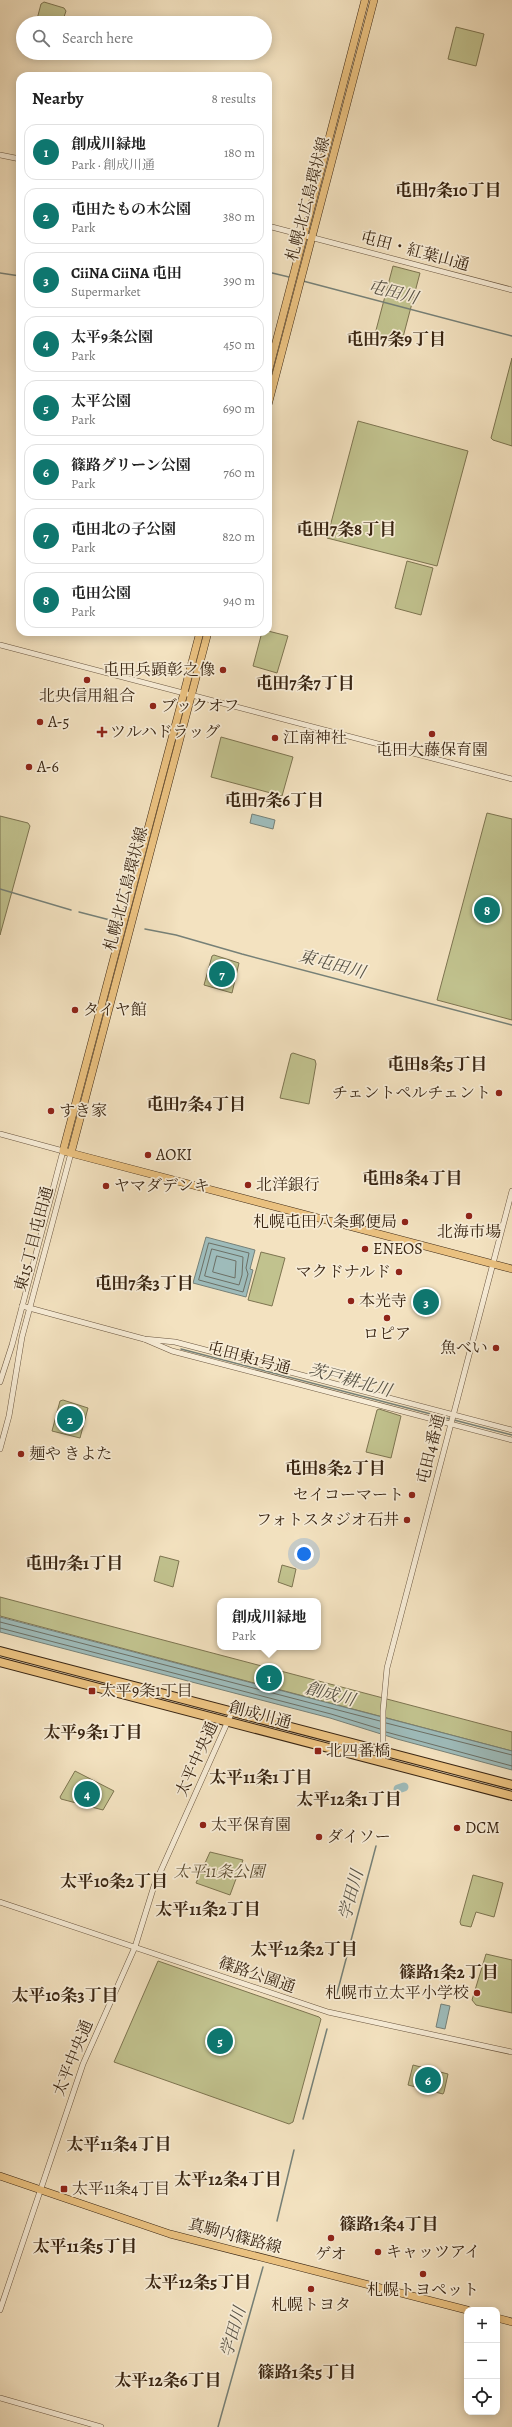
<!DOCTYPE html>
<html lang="en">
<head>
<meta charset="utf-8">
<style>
  :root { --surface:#fff; --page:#f6f6f6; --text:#222; --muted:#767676; --line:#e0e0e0; --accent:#0f766e }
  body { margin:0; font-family:Alegreya,"Noto Serif JP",serif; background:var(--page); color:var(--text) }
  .controls { position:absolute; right:12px; bottom:12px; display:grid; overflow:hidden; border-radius:8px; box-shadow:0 2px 10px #0003 }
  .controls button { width:36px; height:36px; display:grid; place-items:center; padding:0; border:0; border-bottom:1px solid var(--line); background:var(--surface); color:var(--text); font:20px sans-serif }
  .you { position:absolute; left:304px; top:1554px; width:14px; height:14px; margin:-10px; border:3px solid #fff; border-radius:50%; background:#1a73e8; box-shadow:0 0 0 6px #1a73e833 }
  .badge { display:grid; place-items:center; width:26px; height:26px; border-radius:50%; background:var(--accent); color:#fff; font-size:13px; font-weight:700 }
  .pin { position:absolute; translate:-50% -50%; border:2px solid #fff; box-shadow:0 1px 4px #0006 }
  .popup { position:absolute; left:217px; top:1598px; width:104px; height:52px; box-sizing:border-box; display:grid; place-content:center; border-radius:8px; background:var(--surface); filter:drop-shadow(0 1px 3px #0005); font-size:13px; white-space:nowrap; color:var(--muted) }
  .popup b { font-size:15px; color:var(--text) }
  .popup::after { content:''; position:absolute; left:50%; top:100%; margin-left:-8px; border:8px solid transparent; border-top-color:var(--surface) }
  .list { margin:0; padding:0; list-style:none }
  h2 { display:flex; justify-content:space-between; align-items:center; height:52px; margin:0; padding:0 16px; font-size:17px }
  h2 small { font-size:13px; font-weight:400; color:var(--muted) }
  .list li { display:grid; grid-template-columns:26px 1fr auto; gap:12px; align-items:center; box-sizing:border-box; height:56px; margin:0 8px 8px; padding:0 8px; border:1px solid var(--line); border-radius:12px }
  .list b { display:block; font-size:15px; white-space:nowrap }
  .list p { margin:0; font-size:13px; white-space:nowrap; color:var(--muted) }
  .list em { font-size:13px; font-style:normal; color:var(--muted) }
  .icon { flex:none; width:22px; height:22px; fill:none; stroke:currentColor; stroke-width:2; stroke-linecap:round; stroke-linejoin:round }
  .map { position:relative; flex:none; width:512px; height:2427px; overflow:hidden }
  .search { position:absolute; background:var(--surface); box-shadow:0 2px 10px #0003; left:16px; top:16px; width:256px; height:44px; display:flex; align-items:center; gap:10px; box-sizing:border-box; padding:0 14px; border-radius:22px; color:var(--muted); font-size:15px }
  .panel { position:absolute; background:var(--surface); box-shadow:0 2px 10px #0003; left:16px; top:72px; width:256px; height:564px; border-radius:12px }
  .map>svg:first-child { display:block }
</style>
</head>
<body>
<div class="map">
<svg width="512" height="2427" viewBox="0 0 512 2427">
  <rect width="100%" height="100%" fill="#f3e2c0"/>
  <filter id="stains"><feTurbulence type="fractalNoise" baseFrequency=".005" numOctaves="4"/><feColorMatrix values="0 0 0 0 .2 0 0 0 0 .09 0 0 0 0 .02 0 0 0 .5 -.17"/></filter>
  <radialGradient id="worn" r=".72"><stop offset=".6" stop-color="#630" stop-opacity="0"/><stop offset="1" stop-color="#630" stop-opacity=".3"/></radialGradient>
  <!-- green -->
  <g fill="#c1c28e" stroke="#7d7450">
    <path d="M 44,2 L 64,8 L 66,11 L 62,23 L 36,23 L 41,4 Z"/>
    <path d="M 456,27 L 484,34 L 476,66 L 448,59 Z"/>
    <path d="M 393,266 L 420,273 L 402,341 L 375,334 Z"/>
    <path d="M 512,358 L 512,446 L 493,440 L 491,438 Z"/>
    <path d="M 358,421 L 468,451 L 437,566 L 327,538 Z"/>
    <path d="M 407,561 L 433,568 L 421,615 L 395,608 Z"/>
    <path d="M 268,631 L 288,636 L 277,673 L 253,666 L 262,632 Z"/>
    <path d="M 221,737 L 293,757 L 282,796 L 211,777 Z"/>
    <path d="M 487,813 L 512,819 L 512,1020 L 437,1000 Z"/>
    <path d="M 0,816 L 28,823 L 30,826 L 0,935 Z"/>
    <path d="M 214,955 L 239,963 L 232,993 L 204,985 L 212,956 Z"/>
    <path d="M 293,1053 L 315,1060 L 316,1064 L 309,1104 L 280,1098 L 291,1054 Z"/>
    <path d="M 261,1252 L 285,1258 L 272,1306 L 248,1300 Z"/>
    <path d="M 63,1400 L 88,1408 L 80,1438 L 52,1431 L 60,1401 Z"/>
    <path d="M 379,1409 L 401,1416 L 391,1458 L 366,1452 L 377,1410 Z"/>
    <path d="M 160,1556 L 179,1561 L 173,1587 L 154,1581 Z"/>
    <path d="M 282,1565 L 296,1569 L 292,1587 L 278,1582 Z"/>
    <path d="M 0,1597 L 512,1732 L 512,1751 L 0,1616 Z"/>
    <path d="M 75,1771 L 114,1791 L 103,1810 L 61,1799 L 60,1797 Z"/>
    <path d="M 210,1852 L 243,1860 L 230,1895 L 196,1883 Z"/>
    <path d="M 473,1875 L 503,1883 L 494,1917 L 476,1912 L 471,1927 L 461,1925 L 460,1922 Z"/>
    <path d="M 486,1954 L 512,1960 L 512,2013 L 476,2005 L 472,2000 Z"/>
    <path d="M 158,1961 L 319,2017 L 321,2019 L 293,2122 L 289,2124 L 114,2062 Z"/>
    <path d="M 413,2065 L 448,2074 L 444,2092 L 443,2094 L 408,2085 Z"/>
  </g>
  <!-- water -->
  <g fill="#9ebcbb" stroke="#768077">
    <path d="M 252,814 L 275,820 L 273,829 L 250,823 Z"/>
    <path d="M 206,1237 L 255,1250 L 250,1269 L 253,1270 L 246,1297 L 193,1283 Z"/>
    <path d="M 0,1617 L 512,1751 L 512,1770 L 397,1739 L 330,1718 L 0,1632 Z"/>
    <path d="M 441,2004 L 450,2006 L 445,2029 L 436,2027 Z"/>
  </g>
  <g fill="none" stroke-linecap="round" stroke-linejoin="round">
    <!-- shore -->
    <g stroke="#6c7066" stroke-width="1">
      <path d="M 209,1243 L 249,1253 L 246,1268 L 248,1274 L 243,1292 L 199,1280 Z"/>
      <path d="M 212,1249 L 243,1257 L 242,1275 L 239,1285 L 205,1276 Z"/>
      <path d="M 217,1256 L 236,1261 L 235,1278 L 213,1272 Z"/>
      <path d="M 0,1622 L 380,1721"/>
      <path d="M 0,1628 L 331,1714 L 380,1729"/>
      <path d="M 386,1723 L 512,1755"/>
      <path d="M 386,1732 L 512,1766"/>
    </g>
    <!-- stream -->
    <g stroke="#768077" stroke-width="1.5">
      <path d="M 268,272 L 289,277"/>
      <path d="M 0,273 L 20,276"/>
      <path d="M 303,281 L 512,336"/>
      <path d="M 0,889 L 71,910"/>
      <path d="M 79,912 L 110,920"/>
      <path d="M 145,929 L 176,935 L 242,954 L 512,1025"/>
      <path d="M 181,1349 L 450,1419"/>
      <path d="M 454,1420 L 512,1435"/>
      <path d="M 393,1800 L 398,1789"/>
      <path d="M 336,1997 L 376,1846"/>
      <path d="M 303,2119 L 327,2029"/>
      <path d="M 277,2221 L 294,2150"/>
      <path d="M 218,2427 L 263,2267"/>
    </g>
    <!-- river -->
    <path stroke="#9ebcbb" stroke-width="9" d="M 398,1789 L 404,1787"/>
    <defs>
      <g id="minor">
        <path d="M 0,155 L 20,159"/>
        <path d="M 268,226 L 512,290"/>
        <path d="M 0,645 L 512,779"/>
        <path d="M 0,1134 L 63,1151 L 12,1345 L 0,1382"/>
        <path d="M 22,1306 L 144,1339 L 175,1342 L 512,1430"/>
        <path d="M 144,1339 L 172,1351 L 512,1440"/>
        <path d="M 0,1449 L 9,1416 L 22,1337 L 71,1153"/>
        <path d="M 383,1762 L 383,1711 L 387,1668 L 512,1191"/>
        <path d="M 0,1902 L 328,2012 L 512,2052"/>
        <path d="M 0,2310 L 83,2064 L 135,1947 L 154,1886 L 232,1712"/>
        <path d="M 0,2398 L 101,2427"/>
      </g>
      <g id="major">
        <path d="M 268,373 L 365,0"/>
        <path d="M 268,405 L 374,0"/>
        <path d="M 200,632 L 63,1151 L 512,1269"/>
        <path d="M 71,1153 L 208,632"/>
        <path d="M 0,2176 L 170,2234 L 467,2310"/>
        <path d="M 497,2318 L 512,2322"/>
      </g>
      <g id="highway">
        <path d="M 0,1651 L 512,1785"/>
        <path d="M 0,1662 L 512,1796"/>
      </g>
    </defs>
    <!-- minor casing -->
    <use href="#minor" stroke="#68543e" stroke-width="6"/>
    <!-- major casing -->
    <use href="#major" stroke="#392512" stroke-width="8"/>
    <!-- highway casing -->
    <use href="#highway" stroke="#392512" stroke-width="10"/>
    <!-- minor -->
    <use href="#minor" stroke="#f7ecd6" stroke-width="5"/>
    <!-- major -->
    <use href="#major" stroke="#eac180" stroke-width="7"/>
    <!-- highway -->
    <use href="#highway" stroke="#eac180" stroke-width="8"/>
  </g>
  <!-- markers -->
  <g fill="#8f2418" stroke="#f7ecd6" stroke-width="1.5">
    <circle cx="223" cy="670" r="4"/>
    <circle cx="87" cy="680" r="4"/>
    <circle cx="153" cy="706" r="4"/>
    <circle cx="40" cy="722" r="4"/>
    <path d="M100 726h4v4h4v4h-4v4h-4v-4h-4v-4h4z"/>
    <circle cx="432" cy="734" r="4"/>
    <circle cx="275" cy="738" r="4"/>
    <circle cx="29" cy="767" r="4"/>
    <circle cx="75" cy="1010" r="4"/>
    <circle cx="499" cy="1093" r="4"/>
    <circle cx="51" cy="1111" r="4"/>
    <circle cx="148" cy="1155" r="4"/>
    <circle cx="248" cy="1185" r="4"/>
    <circle cx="106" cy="1186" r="4"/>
    <circle cx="469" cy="1216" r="4"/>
    <circle cx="405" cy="1222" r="4"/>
    <circle cx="365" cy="1249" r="4"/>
    <circle cx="399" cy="1272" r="4"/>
    <circle cx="351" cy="1301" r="4"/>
    <circle cx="387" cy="1318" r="4"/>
    <circle cx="496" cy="1348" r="4"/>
    <circle cx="21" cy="1454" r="4"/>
    <circle cx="412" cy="1495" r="4"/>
    <circle cx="407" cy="1520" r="4"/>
    <rect x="88" y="1687" width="8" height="8" rx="2"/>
    <rect x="314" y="1747" width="8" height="8" rx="2"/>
    <circle cx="203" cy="1825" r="4"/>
    <circle cx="457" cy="1828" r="4"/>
    <circle cx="319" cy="1837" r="4"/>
    <circle cx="477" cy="1993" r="4"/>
    <rect x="60" y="2185" width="8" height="8" rx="2"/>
    <circle cx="331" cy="2238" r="4"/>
    <circle cx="378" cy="2252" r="4"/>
    <circle cx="423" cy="2274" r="4"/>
    <circle cx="311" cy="2289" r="4"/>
  </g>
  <g text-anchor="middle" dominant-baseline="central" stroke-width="3.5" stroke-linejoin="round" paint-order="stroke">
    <!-- street labels -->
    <g font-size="16" fill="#392512" stroke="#f7ecd6">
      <text transform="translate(308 199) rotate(-75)">札幌北広島環状線</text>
      <text transform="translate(415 251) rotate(15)">屯田・紅葉山通</text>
      <text transform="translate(126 889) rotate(-75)">札幌北広島環状線</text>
      <text transform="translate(34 1239) rotate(-75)">東15丁目屯田通</text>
      <text transform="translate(249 1358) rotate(15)">屯田東1号通</text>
      <text transform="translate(431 1449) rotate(-76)">屯田4番通</text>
      <text transform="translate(260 1715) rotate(15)">創成川通</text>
      <text transform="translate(197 1759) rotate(-66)">太平中央通</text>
      <text transform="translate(257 1975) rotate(19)">篠路公園通</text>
      <text transform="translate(73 2058) rotate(-68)">太平中央通</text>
      <text transform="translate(235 2236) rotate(15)">真駒内篠路線</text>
    </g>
    <!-- poi labels -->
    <g font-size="16" fill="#392512" stroke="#f7ecd6" text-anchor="start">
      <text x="215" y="670" text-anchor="end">屯田兵顕彰之像</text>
      <text x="87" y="696" text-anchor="middle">北央信用組合</text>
      <text x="161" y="706">ブックオフ</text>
      <text x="48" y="722">A-5</text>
      <text x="110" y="732">ツルハドラッグ</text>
      <text x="283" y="738">江南神社</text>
      <text x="432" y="750" text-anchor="middle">屯田大藤保育園</text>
      <text x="37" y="767">A-6</text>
      <text x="83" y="1010">タイヤ館</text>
      <text x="491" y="1093" text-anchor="end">チェントペルチェント</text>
      <text x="59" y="1111">すき家</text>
      <text x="156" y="1155">AOKI</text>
      <text x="256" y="1185">北洋銀行</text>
      <text x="114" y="1186">ヤマダデンキ</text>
      <text x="397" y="1222" text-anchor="end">札幌屯田八条郵便局</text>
      <text x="469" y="1232" text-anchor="middle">北海市場</text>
      <text x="373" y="1249">ENEOS</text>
      <text x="391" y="1272" text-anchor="end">マクドナルド</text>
      <text x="359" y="1301">本光寺</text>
      <text x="387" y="1334" text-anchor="middle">ロピア</text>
      <text x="488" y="1348" text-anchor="end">魚べい</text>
      <text x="29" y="1454">麺や きよた</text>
      <text x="404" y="1495" text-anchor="end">セイコーマート</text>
      <text x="399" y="1520" text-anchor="end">フォトスタジオ石井</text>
      <text x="100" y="1691">太平9条1丁目</text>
      <text x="326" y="1751">北四番橋</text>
      <text x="211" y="1825">太平保育園</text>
      <text x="465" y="1828">DCM</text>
      <text x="327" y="1837">ダイソー</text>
      <text x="469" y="1993" text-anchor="end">札幌市立太平小学校</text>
      <text x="72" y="2189">太平11条4丁目</text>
      <text x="386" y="2252">キャッツアイ</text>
      <text x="331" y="2254" text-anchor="middle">ゲオ</text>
      <text x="423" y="2290" text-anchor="middle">札幌トヨペット</text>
      <text x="311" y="2305" text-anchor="middle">札幌トヨタ</text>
    </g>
    <!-- park labels -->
    <g font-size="16" font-style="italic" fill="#5b4c31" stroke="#f7ecd6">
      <text x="219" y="1872">太平11条公園</text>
    </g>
    <!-- neighbourhood labels -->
    <g font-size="17" font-weight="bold" fill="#392512" stroke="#f7ecd6">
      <text x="448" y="190">屯田7条10丁目</text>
      <text x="396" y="339">屯田7条9丁目</text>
      <text x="346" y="529">屯田7条8丁目</text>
      <text x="305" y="683">屯田7条7丁目</text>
      <text x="274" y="800">屯田7条6丁目</text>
      <text x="437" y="1064">屯田8条5丁目</text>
      <text x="196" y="1104">屯田7条4丁目</text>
      <text x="412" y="1178">屯田8条4丁目</text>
      <text x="144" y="1283">屯田7条3丁目</text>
      <text x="335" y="1468">屯田8条2丁目</text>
      <text x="74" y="1563">屯田7条1丁目</text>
      <text x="93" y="1732">太平9条1丁目</text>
      <text x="261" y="1777">太平11条1丁目</text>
      <text x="349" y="1799">太平12条1丁目</text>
      <text x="114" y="1881">太平10条2丁目</text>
      <text x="208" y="1909">太平11条2丁目</text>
      <text x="304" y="1949">太平12条2丁目</text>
      <text x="449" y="1972">篠路1条2丁目</text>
      <text x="65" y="1995">太平10条3丁目</text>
      <text x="119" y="2144">太平11条4丁目</text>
      <text x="228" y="2179">太平12条4丁目</text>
      <text x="389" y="2224">篠路1条4丁目</text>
      <text x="85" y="2246">太平11条5丁目</text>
      <text x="198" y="2282">太平12条5丁目</text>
      <text x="307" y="2372">篠路1条5丁目</text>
      <text x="168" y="2380">太平12条6丁目</text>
    </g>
    <!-- water labels -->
    <g font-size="17" font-style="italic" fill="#575245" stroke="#f7ecd6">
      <text transform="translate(393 292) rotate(15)">屯田川</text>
      <text transform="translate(332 964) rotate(15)">東屯田川</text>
      <text transform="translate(350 1380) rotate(15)">茨戸耕北川</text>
      <text transform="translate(330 1694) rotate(15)">創成川</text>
      <text transform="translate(351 1895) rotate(-75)">学田川</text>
      <text transform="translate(233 2332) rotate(-74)">学田川</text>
    </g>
  </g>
  <rect width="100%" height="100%" filter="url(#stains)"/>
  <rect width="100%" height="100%" fill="url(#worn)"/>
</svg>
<div class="controls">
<button>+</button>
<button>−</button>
<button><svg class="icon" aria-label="locate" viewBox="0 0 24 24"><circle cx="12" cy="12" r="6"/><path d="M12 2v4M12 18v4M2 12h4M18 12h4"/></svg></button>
</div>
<div class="you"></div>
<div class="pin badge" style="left:269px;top:1678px">1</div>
<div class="popup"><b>創成川緑地</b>Park</div>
<div class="pin badge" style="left:70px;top:1419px">2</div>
<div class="pin badge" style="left:426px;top:1302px">3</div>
<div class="pin badge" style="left:87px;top:1794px">4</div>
<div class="pin badge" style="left:220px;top:2041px">5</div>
<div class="pin badge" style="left:428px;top:2080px">6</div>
<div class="pin badge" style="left:222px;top:974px">7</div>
<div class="pin badge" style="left:487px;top:910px">8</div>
<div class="search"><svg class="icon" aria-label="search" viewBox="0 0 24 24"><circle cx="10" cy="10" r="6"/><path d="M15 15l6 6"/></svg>Search here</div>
<section class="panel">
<h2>Nearby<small>8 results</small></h2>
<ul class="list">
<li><span class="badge">1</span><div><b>創成川緑地</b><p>Park · 創成川通</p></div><em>180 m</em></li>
<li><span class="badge">2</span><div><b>屯田たもの木公園</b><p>Park</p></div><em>380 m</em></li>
<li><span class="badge">3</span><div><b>CiiNA CiiNA 屯田</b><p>Supermarket</p></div><em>390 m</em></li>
<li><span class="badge">4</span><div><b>太平9条公園</b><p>Park</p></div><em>450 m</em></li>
<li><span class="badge">5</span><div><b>太平公園</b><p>Park</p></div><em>690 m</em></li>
<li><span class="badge">6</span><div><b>篠路グリーン公園</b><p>Park</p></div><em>760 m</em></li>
<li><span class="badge">7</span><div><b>屯田北の子公園</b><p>Park</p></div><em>820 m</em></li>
<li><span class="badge">8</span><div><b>屯田公園</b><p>Park</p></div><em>940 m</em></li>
</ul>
</section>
</div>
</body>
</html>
